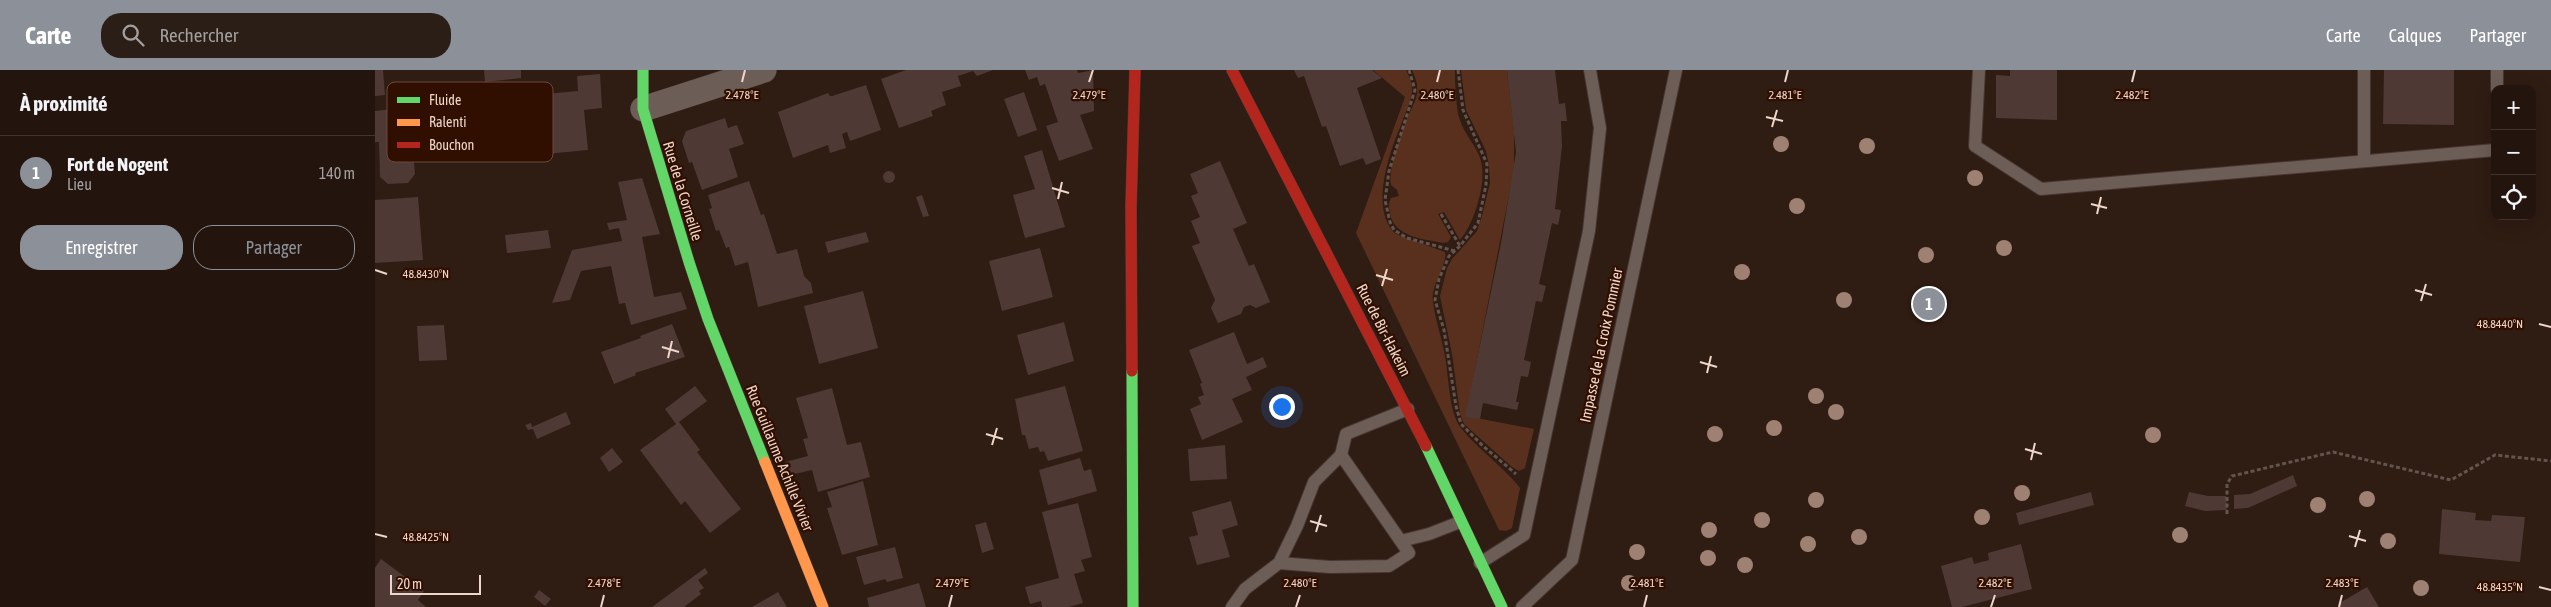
<!DOCTYPE html>
<html lang="fr">
<head>
<meta charset="utf-8">
<style>
  :root { --surface:#23150e; --page:#2b1e17; --text:#f1f3f6; --muted:#a39f9e; --line:#40342e; --accent:#8c9099 }
  body { margin:0; font-family:"Asap Condensed",sans-serif; background:var(--page); color:var(--text) }
  .controls { position:absolute; right:15px; top:15px; display:grid; overflow:hidden; border-radius:10px; box-shadow:0 5px 20px #0002 }
  .controls button { width:45px; height:45px; display:grid; place-items:center; padding:0; border:0; border-bottom:1px solid var(--line); background:var(--surface); color:var(--text); font:25px sans-serif }
  .scale { position:absolute; left:15px; bottom:12px; width:91px; box-sizing:border-box; padding-left:5px; border:2px solid #eed6cb; border-top:0; font-size:14px; line-height:18px; white-space:nowrap; color:#eed6cb; -webkit-text-stroke:4px #310f00; paint-order:stroke }
  .you { position:absolute; left:906px; top:336px; width:18px; height:18px; margin:-12px; border:4px solid #fff; border-radius:50%; background:#1a73e8; box-shadow:0 0 0 8px #1a73e833 }
  .badge { display:grid; place-items:center; width:32px; height:32px; border-radius:50%; background:var(--accent); color:#fff; font-size:16px; font-weight:700 }
  .pin { position:absolute; translate:-50% -50%; border:2px solid #fff; box-shadow:0 1px 5px #0006 }
  .list { margin:0; padding:0; list-style:none }
  h2 { display:flex; justify-content:space-between; align-items:center; height:65px; margin:0; padding:0 20px; font-size:21px }
  h2 small { font-size:16px; font-weight:400; color:var(--muted) }
  .list li { display:grid; grid-template-columns:32px 1fr auto; gap:15px; align-items:center; box-sizing:border-box; height:75px; padding:0 20px; border-top:1px solid var(--line) }
  .list b { display:block; font-size:19px; white-space:nowrap }
  .list p { margin:0; font-size:16px; white-space:nowrap; color:var(--muted) }
  .list em { font-size:16px; font-style:normal; color:var(--muted) }
  .actions { display:flex; gap:10px; padding:15px 20px }
  .actions a { flex:1; padding:11px 0; border:1px solid var(--accent); border-radius:20px; text-align:center; font-size:18px; color:var(--accent) }
  .actions .main { background:var(--accent); color:#fff }
  .icon { flex:none; width:28px; height:28px; fill:none; stroke:currentColor; stroke-width:2; stroke-linecap:round; stroke-linejoin:round }
  .map { position:relative; flex:none; width:2176px; height:537px; overflow:hidden }
  header { display:flex; align-items:center; gap:30px; box-sizing:border-box; height:70px; padding:0 25px; background:var(--accent); color:#fff }
  header strong { font-size:24px }
  nav { display:flex; gap:28px; margin-inline-start:auto; font-size:18px }
  .search { width:350px; height:45px; background:var(--page); display:flex; align-items:center; gap:12px; box-sizing:border-box; padding:0 18px; border-radius:20px; color:var(--muted); font-size:19px }
  main { display:flex }
  aside { flex:1; background:var(--surface) }
  .map>svg:first-child { display:block }
</style>
</head>
<body>
<header>
<strong>Carte</strong>
<div class="search"><svg class="icon" aria-label="search" viewBox="0 0 24 24"><circle cx="10" cy="10" r="6"/><path d="M15 15l6 6"/></svg>Rechercher</div>
<nav><a>Carte</a><a>Calques</a><a>Partager</a></nav>
</header>
<main>
<aside>
<h2>À proximité<small></small></h2>
<ul class="list">
<li><span class="badge">1</span><div><b>Fort de Nogent</b><p>Lieu</p></div><em>140 m</em></li>
</ul>
<div class="actions"><a class="main">Enregistrer</a><a>Partager</a></div>
</aside>
<div class="map">
<svg width="2176" height="537" viewBox="0 0 2176 537">
  <rect width="100%" height="100%" fill="#2f1c13"/>
  <!-- green -->
  <g fill="#59301d">
    <path d="M 998,0 L 1031,0 C 1034,6 1038,15 1037,22 C 1036,33 1029,45 1026,55 C 1014,83 994,141 1021,164 L 1070,182 C 1073,194 1055,216 1058,232 C 1060,249 1066,265 1069,281 C 1074,302 1073,342 1086,358 C 1103,380 1128,396 1145,418 L 1137,458 L 1131,461 L 1124,460 L 981,163 L 1030,27 Z"/>
    <path d="M 1037,0 L 1080,0 C 1080,11 1081,41 1085,50 C 1089,64 1102,76 1106,91 C 1112,113 1099,154 1085,170 L 1069,142 L 1063,144 L 1076,167 L 1073,172 L 1068,173 C 1048,169 1020,167 1015,144 C 1014,138 1013,133 1016,128 L 1024,126 L 1022,120 L 1016,115 C 1013,99 1025,66 1031,51 C 1040,30 1048,23 1037,0 Z"/>
    <path d="M 1086,0 L 1132,0 L 1139,61 L 1139,99 L 1091,346 L 1159,359 L 1150,398 L 1144,401 L 1137,397 L 1089,354 L 1085,344 L 1077,284 L 1065,226 L 1072,198 L 1077,189 L 1102,161 L 1107,146 L 1115,113 L 1114,96 L 1111,81 L 1091,40 Z"/>
  </g>
  <!-- building -->
  <g fill="#4e3934">
    <path d="M 0,0 L 8,0 L 10,25 L 0,26 Z"/>
    <path d="M 109,0 L 146,0 L 146,8 L 110,12 Z"/>
    <path d="M 531,0 L 618,0 L 602,6 L 598,1 L 583,6 L 586,16 L 567,22 L 571,35 L 556,41 L 558,46 L 524,58 L 506,9 Z"/>
    <path d="M 650,0 L 702,0 L 703,3 L 718,0 L 719,41 L 705,45 L 718,79 L 684,91 L 671,56 L 683,52 L 670,14 L 665,16 L 662,7 L 654,10 Z"/>
    <path d="M 919,0 L 997,0 L 1007,8 L 982,18 L 1006,89 L 991,95 L 988,88 L 965,96 L 951,56 L 947,57 L 929,6 L 923,8 Z"/>
    <path d="M 1132,0 L 1180,0 L 1184,34 L 1190,33 L 1192,51 L 1186,51 L 1187,76 L 1180,139 L 1186,140 L 1183,155 L 1177,153 L 1164,214 L 1171,216 L 1167,232 L 1161,231 L 1149,290 L 1156,292 L 1153,307 L 1146,306 L 1141,332 L 1144,332 L 1142,340 L 1108,333 L 1105,349 L 1090,347 L 1126,173 L 1141,82 Z"/>
    <path d="M 1635,0 L 1682,0 L 1682,50 L 1621,48 L 1621,5 L 1635,6 Z"/>
    <path d="M 2009,0 L 2079,0 L 2079,55 L 2008,54 Z"/>
    <path d="M 225,4 L 227,38 L 209,40 L 213,80 L 171,84 L 170,68 L 166,69 L 164,53 L 157,54 L 151,49 L 149,26 L 203,21 L 202,6 Z"/>
    <path d="M 491,15 L 506,60 L 475,71 L 472,62 L 467,64 L 471,78 L 455,83 L 453,75 L 418,88 L 403,42 L 453,23 L 455,26 L 457,26 Z"/>
    <path d="M 649,22 L 662,60 L 643,67 L 629,29 Z"/>
    <path d="M 54,35 L 56,53 L 46,54 L 47,68 L 37,69 L 40,104 L 33,113 L 13,114 L 5,107 L 4,72 L 0,72 L 0,41 Z"/>
    <path d="M 350,48 L 353,58 L 362,55 L 369,74 L 354,79 L 363,107 L 327,120 L 317,92 L 314,93 L 307,71 L 311,61 Z"/>
    <path d="M 667,80 L 690,157 L 650,168 L 638,125 L 660,119 L 649,86 Z"/>
    <path d="M 845,91 L 872,153 L 858,159 L 874,196 L 879,194 L 895,232 L 881,238 L 875,235 L 869,237 L 866,244 L 843,253 L 836,238 L 840,230 L 817,176 L 825,173 L 816,151 L 825,147 L 816,126 L 823,123 L 815,104 Z"/>
    <circle cx="514" cy="107" r="6"/>
    <path d="M 267,108 L 285,164 L 267,167 L 279,227 L 306,222 L 312,239 L 256,255 L 250,233 L 244,234 L 236,196 L 206,201 L 195,230 L 177,233 L 197,180 L 247,171 L 244,158 L 234,160 L 232,153 L 252,150 L 243,112 Z"/>
    <path d="M 374,111 L 386,145 L 389,144 L 402,184 L 422,179 L 429,206 L 436,213 L 438,223 L 383,237 L 373,192 L 360,196 L 354,177 L 351,178 L 344,160 L 341,161 L 334,139 L 337,138 L 333,125 Z"/>
    <path d="M 547,125 L 554,146 L 548,147 L 541,127 Z"/>
    <path d="M 43,127 L 48,190 L 0,193 L 0,130 Z"/>
    <path d="M 173,160 L 176,178 L 132,183 L 130,165 Z"/>
    <path d="M 491,162 L 494,172 L 453,183 L 450,172 Z"/>
    <path d="M 665,178 L 678,227 L 627,241 L 614,191 Z"/>
    <path d="M 488,221 L 503,278 L 444,294 L 429,236 Z"/>
    <path d="M 689,252 L 699,291 L 653,305 L 642,265 Z"/>
    <path d="M 297,254 L 310,287 L 260,303 L 261,305 L 239,314 L 226,282 L 266,268 L 265,266 Z"/>
    <path d="M 69,255 L 72,290 L 44,291 L 42,256 Z"/>
    <path d="M 859,262 L 872,294 L 888,287 L 892,297 L 871,307 L 877,320 L 857,329 L 868,352 L 827,370 L 815,339 L 826,334 L 823,327 L 829,325 L 825,314 L 827,313 L 814,280 Z"/>
    <path d="M 320,316 L 332,331 L 304,352 L 325,380 L 322,382 L 366,439 L 335,463 L 310,431 L 306,435 L 265,380 L 301,354 L 290,339 Z"/>
    <path d="M 690,316 L 708,381 L 673,391 L 669,381 L 665,382 L 663,377 L 654,379 L 650,365 L 647,365 L 640,329 Z"/>
    <path d="M 457,318 L 472,375 L 486,372 L 495,407 L 443,422 L 437,400 L 415,405 L 410,392 L 433,386 L 428,369 L 433,368 L 421,328 Z"/>
    <path d="M 191,342 L 196,354 L 162,369 L 158,359 L 153,360 L 150,355 L 156,353 L 157,357 Z"/>
    <path d="M 850,375 L 852,409 L 815,411 L 813,379 Z"/>
    <path d="M 237,378 L 248,392 L 234,402 L 225,388 Z"/>
    <path d="M 705,388 L 709,401 L 716,399 L 722,421 L 673,435 L 664,400 Z"/>
    <path d="M 1918,405 L 1922,416 L 1873,438 L 1859,439 L 1859,425 L 1875,424 Z"/>
    <path d="M 488,411 L 503,475 L 467,485 L 452,438 L 457,437 L 452,422 Z"/>
    <path d="M 1716,422 L 1719,435 L 1644,455 L 1641,443 Z"/>
    <path d="M 1814,422 L 1833,426 L 1851,426 L 1852,440 L 1830,441 L 1810,436 Z"/>
    <path d="M 856,431 L 863,455 L 847,460 L 855,487 L 822,495 L 814,467 L 823,465 L 817,442 Z"/>
    <path d="M 703,433 L 717,487 L 706,490 L 710,501 L 699,504 L 708,533 L 694,537 L 667,537 L 666,531 L 655,534 L 650,517 L 684,508 L 667,442 Z"/>
    <path d="M 2067,439 L 2101,443 L 2100,450 L 2116,451 L 2117,445 L 2150,447 L 2145,492 L 2064,484 Z"/>
    <path d="M 611,452 L 619,479 L 607,483 L 600,455 Z"/>
    <path d="M 1646,474 L 1657,519 L 1587,537 L 1577,537 L 1566,496 L 1597,487 L 1599,494 L 1614,490 L 1613,483 Z"/>
    <path d="M 520,477 L 528,508 L 512,512 L 510,509 L 489,515 L 481,487 Z"/>
    <path d="M 6,489 L 49,521 L 43,530 L 51,537 L 0,537 L 0,498 Z"/>
    <path d="M 330,498 L 333,503 L 323,510 L 329,518 L 324,521 L 326,524 L 309,537 L 277,537 Z"/>
    <path d="M 544,513 L 551,537 L 494,537 L 492,528 Z"/>
    <path d="M 1992,517 L 2004,537 L 1965,537 L 1963,534 Z"/>
    <path d="M 164,520 L 176,529 L 170,536 L 159,527 Z"/>
    <path d="M 403,522 L 412,537 L 377,537 Z"/>
  </g>
  <g fill="none" stroke-linecap="round" stroke-linejoin="round">
    <defs>
      <g id="lane">
        <path d="M 1604,0 L 1600,76 L 1666,119 L 2120,80"/>
        <path d="M 2122,19 L 2122,0"/>
        <path d="M 1989,90 L 1989,0"/>
        <path d="M 966,385 L 971,364 L 1033,339"/>
        <path d="M 1026,471 L 1054,464 L 1085,452"/>
        <path d="M 1105,493 L 1149,465 L 1214,161 L 1225,58 L 1215,0"/>
        <path d="M 857,537 L 870,519 L 904,493 L 922,456 L 939,412 L 966,385 L 1034,483 L 1014,496 L 955,497 L 904,493"/>
        <path d="M 1147,537 L 1197,490 L 1301,0"/>
      </g>
      <path id="street" d="M 268,39 L 389,0"/>
      <g id="fast">
        <path d="M 268,0 L 268,39 L 314,192 L 333,249 L 390,392"/>
        <path d="M 757,301 L 758,537"/>
        <path d="M 1051,376 L 1127,537"/>
      </g>
      <path id="slow" d="M 390,392 L 448,537"/>
      <g id="jam">
        <path d="M 857,0 L 1051,376"/>
        <path d="M 757,301 L 756,137 L 760,0"/>
      </g>
    </defs>
    <!-- lane casing -->
    <use href="#lane" stroke="#463631" stroke-width="14"/>
    <!-- street casing -->
    <use href="#street" stroke="#463631" stroke-width="26"/>
    <!-- fast casing -->
    <use href="#fast" stroke="#463631" stroke-width="12"/>
    <!-- slow casing -->
    <use href="#slow" stroke="#463631" stroke-width="12"/>
    <!-- jam casing -->
    <use href="#jam" stroke="#463631" stroke-width="12"/>
    <!-- path -->
    <g stroke="#63544d" stroke-width="3" stroke-dasharray="4 2.5" stroke-linecap="butt">
      <path d="M 1034,0 L 1040,20 L 1014,101 L 1010,130 L 1015,152 L 1019,160 L 1032,168 L 1080,181"/>
      <path d="M 1083,0 L 1088,40 L 1112,94 L 1111,115 L 1103,153 L 1085,176 L 1074,186 L 1064,209 L 1060,230 L 1069,260 L 1081,336 L 1086,354 L 1108,376 L 1141,404"/>
      <path d="M 1066,144 L 1085,176"/>
      <path d="M 1852,444 L 1852,414 L 1857,406 L 1958,382 L 2076,410 L 2120,385 L 2176,391"/>
    </g>
    <!-- lane -->
    <use href="#lane" stroke="#6c5d56" stroke-width="12"/>
    <!-- street -->
    <use href="#street" stroke="#6c5d56" stroke-width="25"/>
    <!-- fast -->
    <use href="#fast" stroke="#63d668" stroke-width="11"/>
    <!-- slow -->
    <use href="#slow" stroke="#ff974d" stroke-width="11"/>
    <!-- jam -->
    <use href="#jam" stroke="#b3261e" stroke-width="11"/>
  </g>
  <!-- trees -->
  <g fill="#9f8173">
    <circle cx="1406" cy="74" r="8"/>
    <circle cx="1492" cy="76" r="8"/>
    <circle cx="1600" cy="108" r="8"/>
    <circle cx="1422" cy="136" r="8"/>
    <circle cx="1629" cy="178" r="8"/>
    <circle cx="1551" cy="185" r="8"/>
    <circle cx="1367" cy="202" r="8"/>
    <circle cx="1469" cy="230" r="8"/>
    <circle cx="1441" cy="326" r="8"/>
    <circle cx="1461" cy="342" r="8"/>
    <circle cx="1399" cy="358" r="8"/>
    <circle cx="1340" cy="364" r="8"/>
    <circle cx="1778" cy="365" r="8"/>
    <circle cx="1647" cy="423" r="8"/>
    <circle cx="1992" cy="429" r="8"/>
    <circle cx="1441" cy="430" r="8"/>
    <circle cx="1943" cy="435" r="8"/>
    <circle cx="1607" cy="447" r="8"/>
    <circle cx="1387" cy="450" r="8"/>
    <circle cx="1334" cy="460" r="8"/>
    <circle cx="1805" cy="465" r="8"/>
    <circle cx="1484" cy="467" r="8"/>
    <circle cx="2013" cy="471" r="8"/>
    <circle cx="1433" cy="474" r="8"/>
    <circle cx="1262" cy="482" r="8"/>
    <circle cx="1333" cy="488" r="8"/>
    <circle cx="1370" cy="495" r="8"/>
    <circle cx="1254" cy="513" r="8"/>
    <circle cx="2046" cy="518" r="8"/>
  </g>
  <!-- ticks -->
  <path fill="none" stroke="#eed6cb" stroke-width="2" d="M 367,12 L 370,0M 714,12 L 718,0M 1062,12 L 1065,0M 1410,12 L 1413,0M 1757,12 L 1760,0M 1391,47 L 1408,51M 1397,57 L 1402,40M 677,118 L 694,123M 683,129 L 687,112M 1716,134 L 1732,138M 1722,144 L 1726,127M 0,200 L 12,204M 1001,205 L 1018,210M 1007,216 L 1012,199M 2040,220 L 2057,225M 2046,231 L 2051,214M 2164,254 L 2176,257M 287,277 L 304,282M 293,288 L 297,271M 1325,292 L 1342,297M 1332,303 L 1336,286M 611,364 L 628,369M 617,375 L 622,358M 1650,379 L 1667,384M 1656,390 L 1660,373M 935,451 L 952,456M 941,462 L 946,445M 0,464 L 12,467M 1974,466 L 1991,471M 1980,477 L 1985,460M 2164,517 L 2176,520M 226,537 L 229,525M 574,537 L 577,525M 921,537 L 925,525M 1269,537 L 1272,525M 1616,537 L 1620,525M 1964,537 L 1967,525"/>
  <g text-anchor="middle" dominant-baseline="central" stroke-width="4.5" stroke-linejoin="round" paint-order="stroke">
    <!-- street labels -->
    <g font-size="15" fill="#eed6cb" stroke="#310f00">
      <text transform="translate(308 121) rotate(73)">Rue de la Corneille</text>
      <text transform="translate(1009 260) rotate(63)">Rue de Bir-Hakeim</text>
      <text transform="translate(1226 275) rotate(-78)">Impasse de la Croix Pommier</text>
      <text transform="translate(405 388) rotate(68)">Rue Guillaume Achille Vivier</text>
    </g>
  </g>
  <!-- legend -->
  <rect x="12" y="12" width="166" height="80" rx="8" fill="#310f00" stroke="#6a4b3d" stroke-width="1"/>
  <rect x="22" y="27" width="23" height="6" fill="#63d668"/>
  <rect x="22" y="49" width="23" height="7" fill="#ff974d"/>
  <rect x="22" y="72" width="23" height="6" fill="#b3261e"/>
  <g font-size="14" fill="#eed6cb">
    <text x="54" y="35">Fluide</text>
    <text x="54" y="57">Ralenti</text>
    <text x="54" y="80">Bouchon</text>
  </g>
  <g font-size="12" text-anchor="middle" fill="#eed6cb" stroke="#310f00" stroke-width="4.5" stroke-linejoin="round" paint-order="stroke">
    <text x="367" y="29">2.478°E</text>
    <text x="714" y="29">2.479°E</text>
    <text x="1062" y="29">2.480°E</text>
    <text x="1410" y="29">2.481°E</text>
    <text x="1757" y="29">2.482°E</text>
    <text x="51" y="208">48.8430°N</text>
    <text x="2125" y="258">48.8440°N</text>
    <text x="51" y="471">48.8425°N</text>
    <text x="229" y="517">2.478°E</text>
    <text x="577" y="517">2.479°E</text>
    <text x="925" y="517">2.480°E</text>
    <text x="1272" y="517">2.481°E</text>
    <text x="1620" y="517">2.482°E</text>
    <text x="1967" y="517">2.483°E</text>
    <text x="2125" y="521">48.8435°N</text>
  </g>
</svg>
<div class="controls">
<button>+</button>
<button>−</button>
<button><svg class="icon" aria-label="locate" viewBox="0 0 24 24"><circle cx="12" cy="12" r="6"/><path d="M12 2v4M12 18v4M2 12h4M18 12h4"/></svg></button>
</div>
<div class="scale">20 m</div>
<div class="you"></div>
<div class="pin badge" style="left:1554px;top:234px">1</div>
</div>
</main>
</body>
</html>
